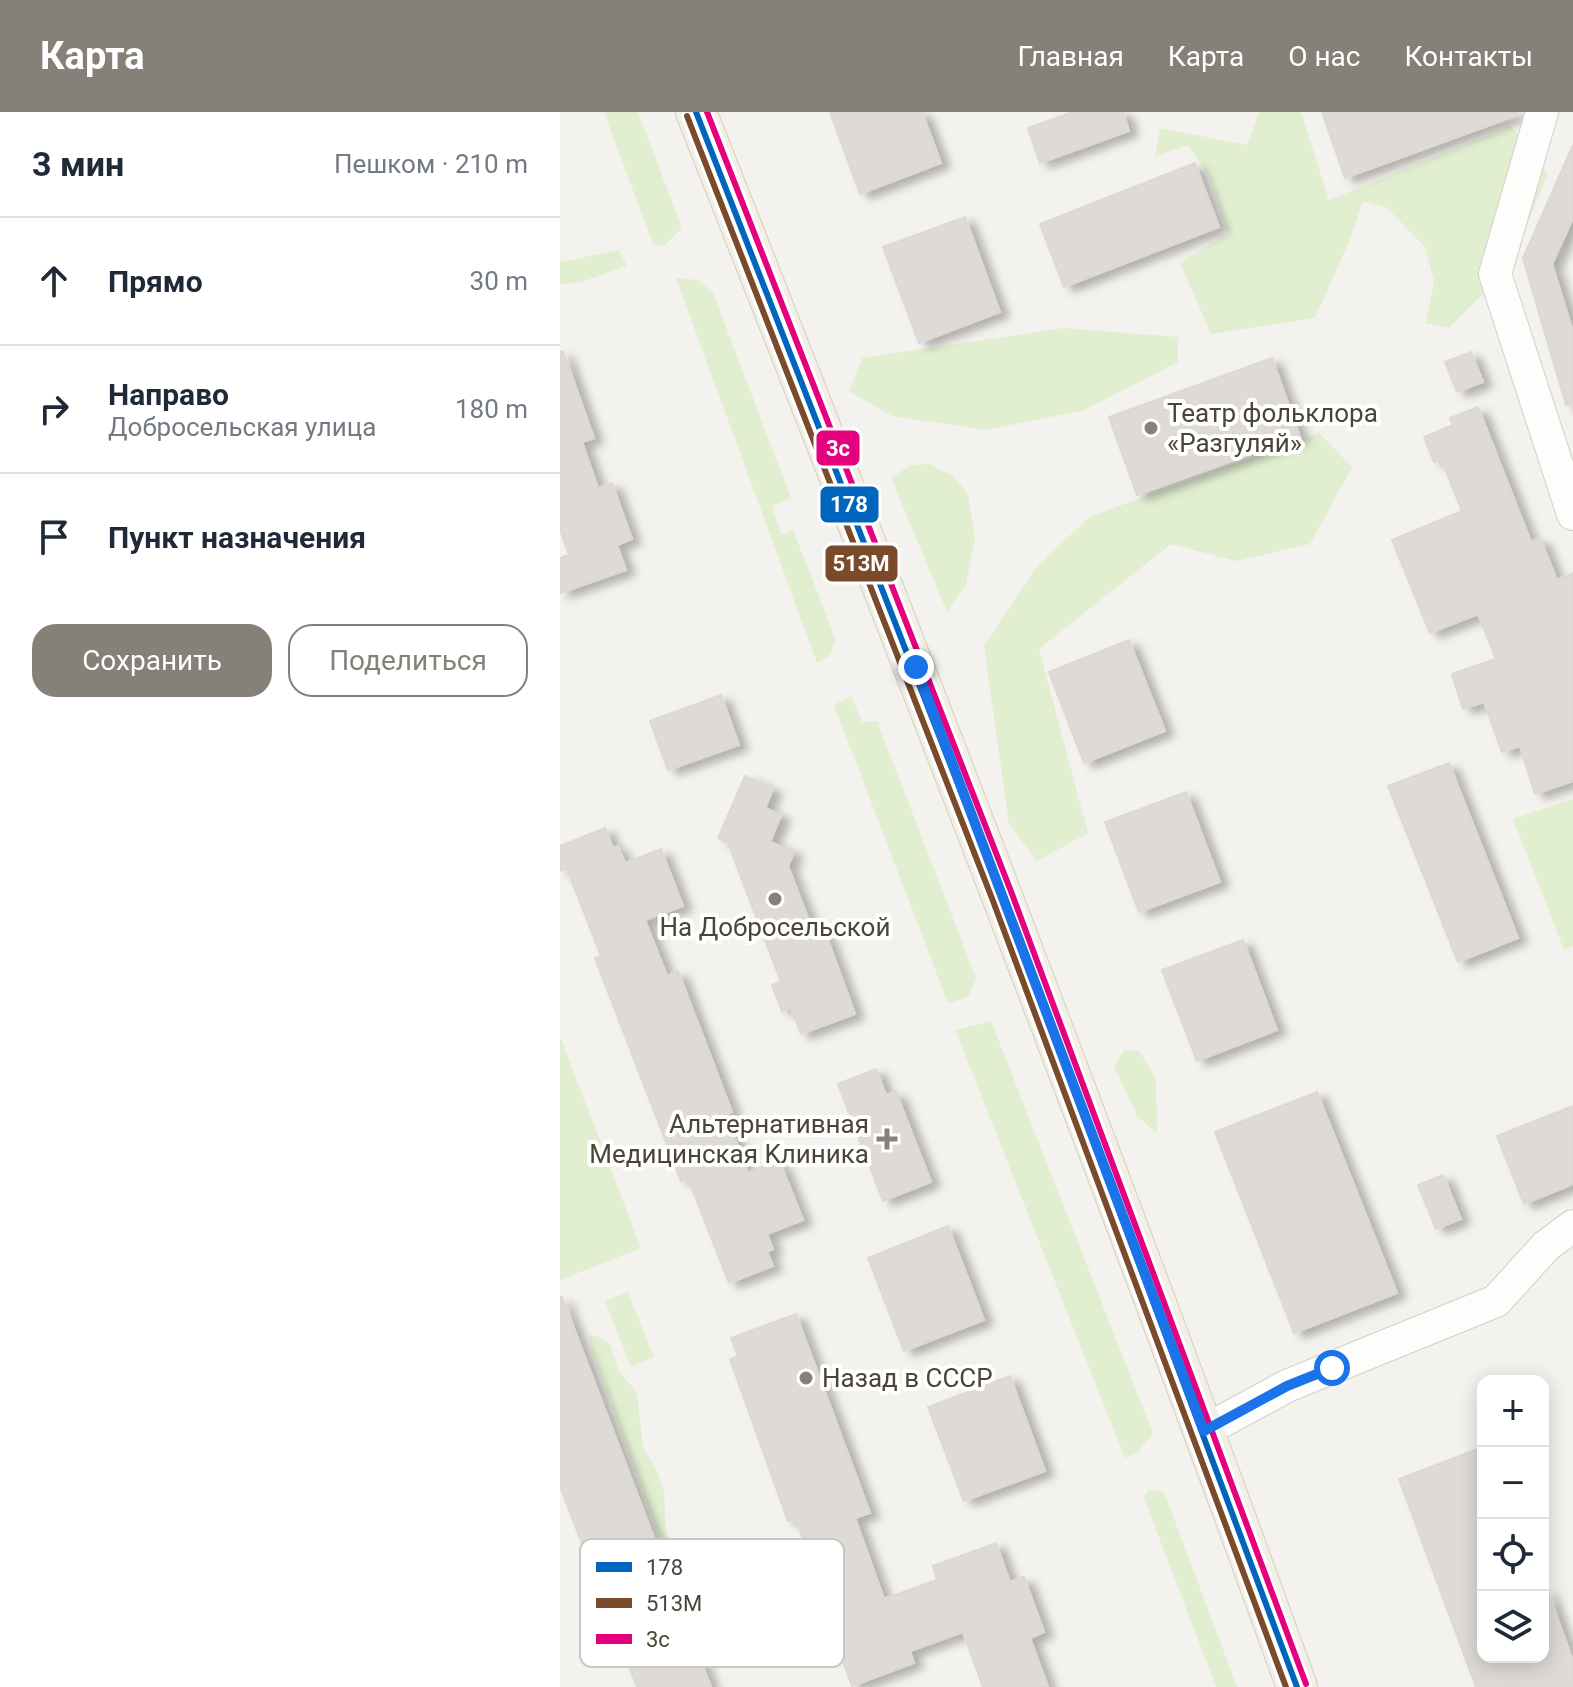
<!DOCTYPE html>
<html lang="ru">
<head>
<meta charset="utf-8">
<style>
  :root { --surface:#fff; --page:#f6f6f7; --text:#1f2937; --muted:#747a83; --line:#e0e1e3; --accent:#868178 }
  body { margin:0; font-family:Roboto,sans-serif; background:var(--page); color:var(--text) }
  .controls { position:absolute; right:24px; bottom:24px; display:grid; overflow:hidden; border-radius:16px; box-shadow:0 4px 20px #0003 }
  .controls button { width:72px; height:72px; display:grid; place-items:center; padding:0; border:0; border-bottom:2px solid var(--line); background:var(--surface); color:var(--text); font:40px sans-serif }
  .stop { position:absolute; width:24px; height:24px; margin:-18px; border:6px solid #1a73e8; border-radius:50%; background:#fff }
  .stop.end { background:#1a73e8; border-color:#fff; box-shadow:0 2px 8px #0008 }
  .list { margin:0; padding:0; list-style:none }
  h2 { display:flex; justify-content:space-between; align-items:center; height:104px; margin:0; padding:0 32px; font-size:34px }
  h2 small { font-size:26px; font-weight:400; color:var(--muted) }
  .list li { display:grid; grid-template-columns:52px 1fr auto; gap:24px; align-items:center; box-sizing:border-box; height:128px; padding:0 32px; border-top:2px solid var(--line) }
  .list b { display:block; font-size:30px; white-space:nowrap }
  .list p { margin:0; font-size:26px; white-space:nowrap; color:var(--muted) }
  .list em { font-size:26px; font-style:normal; color:var(--muted) }
  .actions { display:flex; gap:16px; padding:24px 32px }
  .actions a { flex:1; padding:18px 0; border:2px solid var(--accent); border-radius:24px; text-align:center; font-size:28px; color:var(--accent) }
  .actions .main { background:var(--accent); color:#fff }
  .icon { flex:none; width:44px; height:44px; fill:none; stroke:currentColor; stroke-width:2; stroke-linecap:round; stroke-linejoin:round }
  .map { position:relative; flex:none; width:1013px; height:1575px; overflow:hidden }
  header { display:flex; align-items:center; gap:48px; box-sizing:border-box; height:112px; padding:0 40px; background:var(--accent); color:#fff }
  header strong { font-size:38px }
  nav { display:flex; gap:44px; margin-inline-start:auto; font-size:28px }
  main { display:flex }
  aside { flex:1; background:var(--surface) }
  .map>svg:first-child { display:block }
</style>
</head>
<body>
<header>
<strong>Карта</strong>
<nav><a>Главная</a><a>Карта</a><a>О нас</a><a>Контакты</a></nav>
</header>
<main>
<aside>
<h2>3 мин<small>Пешком · 210 m</small></h2>
<ul class="list">
<li><svg class="icon" aria-label="ahead" viewBox="0 0 24 24"><path d="M12 20V5M6 11l6-6 6 6"/></svg><div><b>Прямо</b></div><em>30 m</em></li>
<li><svg class="icon" aria-label="right" viewBox="0 0 24 24"><path d="M7 20v-9h11M14 6l5 5-5 5"/></svg><div><b>Направо</b><p>Добросельская улица</p></div><em>180 m</em></li>
<li><svg class="icon" aria-label="arrive" viewBox="0 0 24 24"><path d="M6 21V4h12l-3 4 3 4H6"/></svg><div><b>Пункт назначения</b></div></li>
</ul>
<div class="actions"><a class="main">Сохранить</a><a>Поделиться</a></div>
</aside>
<div class="map">
<svg width="1013" height="1575" viewBox="0 0 1013 1575">
  <defs>
    <filter id="shadow"><feDropShadow dx="9" dy="5" stdDeviation="4" flood-color="#0004"/></filter>
  </defs>
  <rect width="100%" height="100%" fill="#f4f2ee"/>
  <!-- green -->
  <g fill="#e1eecf">
    <path d="M 44,0 L 78,0 L 122,116 L 104,134 L 93,132 Z"/>
    <path d="M 699,0 L 741,0 L 769,88 L 951,14 L 988,61 L 950,155 L 889,216 L 866,211 L 874,169 L 865,135 L 826,95 L 803,89 L 789,130 L 755,206 L 651,222 L 620,151 L 668,121 L 648,62 L 628,33 L 595,44 L 600,16 L 687,33 Z"/>
    <path d="M 59,138 L 67,154 L 21,170 L 0,173 L 0,150 Z"/>
    <path d="M 116,166 L 138,168 L 153,181 L 231,386 L 212,394 L 221,423 L 233,418 L 276,528 L 269,544 L 257,551 Z"/>
    <path d="M 504,216 L 618,225 L 618,250 L 524,298 L 426,318 L 332,304 L 289,279 L 302,246 Z"/>
    <path d="M 759,321 L 792,355 L 750,432 L 676,449 L 611,432 L 479,537 L 528,721 L 477,749 L 449,712 L 424,534 L 475,457 L 529,405 Z"/>
    <path d="M 369,352 L 393,364 L 408,382 L 415,426 L 406,472 L 387,500 L 331,366 L 351,353 Z"/>
    <path d="M 291,584 L 302,610 L 317,609 L 416,866 L 408,885 L 388,891 L 274,593 Z"/>
    <path d="M 1013,687 L 1013,834 L 1004,838 L 953,707 Z"/>
    <path d="M 431,909 L 593,1321 L 578,1340 L 565,1346 L 395,918 Z"/>
    <path d="M 0,924 L 81,1136 L 0,1168 Z"/>
    <path d="M 565,938 L 579,939 L 596,967 L 597,1021 L 577,1004 L 554,954 Z"/>
    <path d="M 68,1180 L 94,1245 L 71,1255 L 45,1189 Z"/>
    <path d="M 29,1223 L 38,1224 L 50,1233 L 59,1259 L 77,1281 L 83,1336 L 96,1356 L 104,1380 L 106,1420 L 142,1487 L 139,1508 L 128,1504 L 33,1242 Z"/>
    <path d="M 588,1378 L 604,1380 L 677,1575 L 656,1575 L 584,1386 Z"/>
  </g>
  <!-- building -->
  <g fill="#dedbd6" stroke="#dcd9d4" stroke-width="2" filter="url(#shadow)">
    <path d="M 270,0 L 362,0 L 381,51 L 300,82 Z"/>
    <path d="M 513,0 L 563,0 L 569,19 L 480,51 L 468,16 Z"/>
    <path d="M 762,0 L 957,0 L 958,3 L 785,66 Z"/>
    <path d="M 1013,33 L 1013,106 L 992,152 L 1013,220 L 1013,292 L 1006,293 L 963,146 Z"/>
    <path d="M 635,51 L 659,115 L 504,175 L 480,112 Z"/>
    <path d="M 405,105 L 440,200 L 359,231 L 323,135 Z"/>
    <path d="M 3,239 L 34,326 L 22,330 L 38,376 L 52,371 L 72,427 L 57,433 L 66,458 L 0,481 L 0,446 L 9,443 L 0,417 L 0,240 Z"/>
    <path d="M 911,240 L 923,270 L 897,280 L 885,250 Z"/>
    <path d="M 712,246 L 740,325 L 577,383 L 549,305 Z"/>
    <path d="M 918,295 L 971,430 L 980,426 L 997,468 L 1013,461 L 1013,669 L 975,682 L 960,634 L 942,640 L 924,590 L 903,597 L 892,562 L 936,547 L 918,502 L 870,521 L 832,428 L 902,399 L 881,347 L 874,350 L 864,325 L 893,313 L 890,306 Z"/>
    <path d="M 569,528 L 605,619 L 524,651 L 489,560 Z"/>
    <path d="M 161,583 L 179,633 L 108,658 L 90,609 Z"/>
    <path d="M 889,651 L 958,826 L 898,850 L 828,674 Z"/>
    <path d="M 185,664 L 213,677 L 205,696 L 221,703 L 210,730 L 234,740 L 228,754 L 255,824 L 265,820 L 295,902 L 241,922 L 231,895 L 222,899 L 212,873 L 221,870 L 168,731 L 158,726 Z"/>
    <path d="M 626,680 L 660,770 L 579,800 L 545,710 Z"/>
    <path d="M 45,716 L 53,736 L 58,734 L 65,751 L 101,737 L 123,794 L 85,808 L 107,864 L 118,859 L 172,1000 L 166,1003 L 188,1061 L 219,1048 L 243,1108 L 207,1122 L 213,1137 L 207,1140 L 213,1154 L 169,1171 L 128,1066 L 121,1069 L 35,846 L 41,844 L 7,757 L 0,759 L 0,734 Z"/>
    <path d="M 683,828 L 717,918 L 637,949 L 602,858 Z"/>
    <path d="M 316,957 L 326,983 L 336,980 L 371,1070 L 323,1089 L 278,972 Z"/>
    <path d="M 757,980 L 837,1181 L 734,1221 L 655,1020 Z"/>
    <path d="M 1013,994 L 1013,1072 L 964,1092 L 937,1024 Z"/>
    <path d="M 883,1063 L 901,1107 L 876,1117 L 858,1073 Z"/>
    <path d="M 388,1114 L 424,1208 L 344,1239 L 308,1146 Z"/>
    <path d="M 0,1185 L 2,1185 L 151,1575 L 77,1575 L 0,1374 Z"/>
    <path d="M 236,1202 L 310,1401 L 295,1406 L 324,1487 L 377,1468 L 373,1454 L 436,1431 L 450,1470 L 464,1465 L 484,1520 L 470,1526 L 488,1575 L 423,1575 L 403,1520 L 350,1539 L 354,1551 L 292,1574 L 279,1538 L 266,1543 L 245,1481 L 256,1477 L 247,1452 L 251,1450 L 236,1407 L 228,1409 L 170,1247 L 178,1244 L 171,1226 Z"/>
    <path d="M 450,1264 L 485,1359 L 404,1389 L 368,1295 Z"/>
    <path d="M 923,1335 L 923,1545 L 983,1545 L 986,1475 L 1013,1549 L 1013,1575 L 916,1575 L 839,1367 Z"/>
  </g>
  <g fill="none" stroke-linecap="round" stroke-linejoin="round">
    <defs>
      <g id="minor">
        <path d="M 982,0 L 935,162 L 1013,402"/>
        <path d="M 644,1319 L 727,1274 L 936,1189 L 986,1134 L 1013,1114"/>
      </g>
      <path id="major" d="M 136,0 C 343,522 546,1047 737,1575"/>
    </defs>
    <!-- minor casing -->
    <use href="#minor" stroke="#d2d0cb" stroke-width="34"/>
    <!-- major casing -->
    <use href="#major" stroke="#d6cebb" stroke-width="42"/>
    <!-- minor -->
    <use href="#minor" stroke="#fdfdfc" stroke-width="32"/>
    <!-- major -->
    <use href="#major" stroke="#f2efe6" stroke-width="40"/>
    <defs>
      <path id="bus-1" d="M 136,0 L 442,785 L 737,1575"/>
      <path id="bus-2" d="M 127,4 L 433,789 L 726,1575"/>
      <path id="bus-3" d="M 147,0 L 452,782 L 746,1572"/>
    </defs>
    <!-- bus-1 casing -->
    <use href="#bus-1" stroke="#fff" stroke-width="12"/>
    <!-- bus-2 casing -->
    <use href="#bus-2" stroke="#fff" stroke-width="12"/>
    <!-- bus-3 casing -->
    <use href="#bus-3" stroke="#fff" stroke-width="12"/>
    <!-- bus-1 -->
    <use href="#bus-1" stroke="#0065bd" stroke-width="6"/>
    <!-- bus-2 -->
    <use href="#bus-2" stroke="#7a4b2a" stroke-width="6"/>
    <!-- bus-3 -->
    <use href="#bus-3" stroke="#e5007d" stroke-width="6"/>
  </g>
  <g fill="none" stroke-linecap="round" stroke-linejoin="round">
    <!-- route -->
    <path stroke="#1a73e8" stroke-width="10" d="M 356,555 L 644,1319 L 727,1274 L 772,1256"/>
  </g>
  <!-- markers -->
  <g fill="#868178" stroke="#fff" stroke-width="3">
    <circle cx="591" cy="316" r="8"/>
    <circle cx="215" cy="787" r="8"/>
    <path d="M323 1015h8v8h8v8h-8v8h-8v-8h-8v-8h8z"/>
    <circle cx="246" cy="1266" r="8"/>
  </g>
  <g text-anchor="middle" dominant-baseline="central" stroke-width="8" stroke-linejoin="round" paint-order="stroke">
    <!-- poi labels -->
    <g font-size="26" fill="#4b4439" stroke="#fff" text-anchor="start">
      <text x="607" y="301">Театр фольклора<tspan x="607" dy="30">«Разгуляй»</tspan></text>
      <text x="215" y="815" text-anchor="middle">На Добросельской</text>
      <text x="309" y="1012" text-anchor="end">Альтернативная<tspan x="309" dy="30">Mедицинская Kлиника</tspan></text>
      <text x="262" y="1266">Назад в СССР</text>
    </g>
  </g>
  <!-- legend -->
  <rect x="20" y="1427" width="264" height="128" rx="12" fill="#fff" stroke="#c9c7c4" stroke-width="2"/>
  <rect x="36" y="1450" width="36" height="10" fill="#0065bd"/>
  <rect x="36" y="1486" width="36" height="10" fill="#7a4b2a"/>
  <rect x="36" y="1522" width="36" height="10" fill="#e5007d"/>
  <g font-size="22" fill="#4b4439">
    <text x="86" y="1463">178</text>
    <text x="86" y="1499">513М</text>
    <text x="86" y="1535">3с</text>
  </g>
  <g stroke="#fff" stroke-width="3">
    <rect x="255" y="317" width="46" height="38" rx="8" fill="#e5007d"/>
    <rect x="259" y="373" width="61" height="39" rx="8" fill="#0065bd"/>
    <rect x="264" y="432" width="75" height="39" rx="8" fill="#7a4b2a"/>
  </g>
  <g font-size="22" text-anchor="middle" font-weight="bold" fill="#fff">
    <text x="278" y="344">3с</text>
    <text x="289" y="400">178</text>
    <text x="301" y="459">513М</text>
  </g>
</svg>
<div class="controls">
<button>+</button>
<button>−</button>
<button><svg class="icon" aria-label="locate" viewBox="0 0 24 24"><circle cx="12" cy="12" r="6"/><path d="M12 2v4M12 18v4M2 12h4M18 12h4"/></svg></button>
<button><svg class="icon" aria-label="layers" viewBox="0 0 24 24"><path d="M12 4l9 5-9 5-9-5zM3 14l9 5 9-5"/></svg></button>
</div>
<div class="stop" style="left:772px;top:1256px"></div>
<div class="stop end" style="left:356px;top:555px"></div>
</div>
</main>
</body>
</html>
